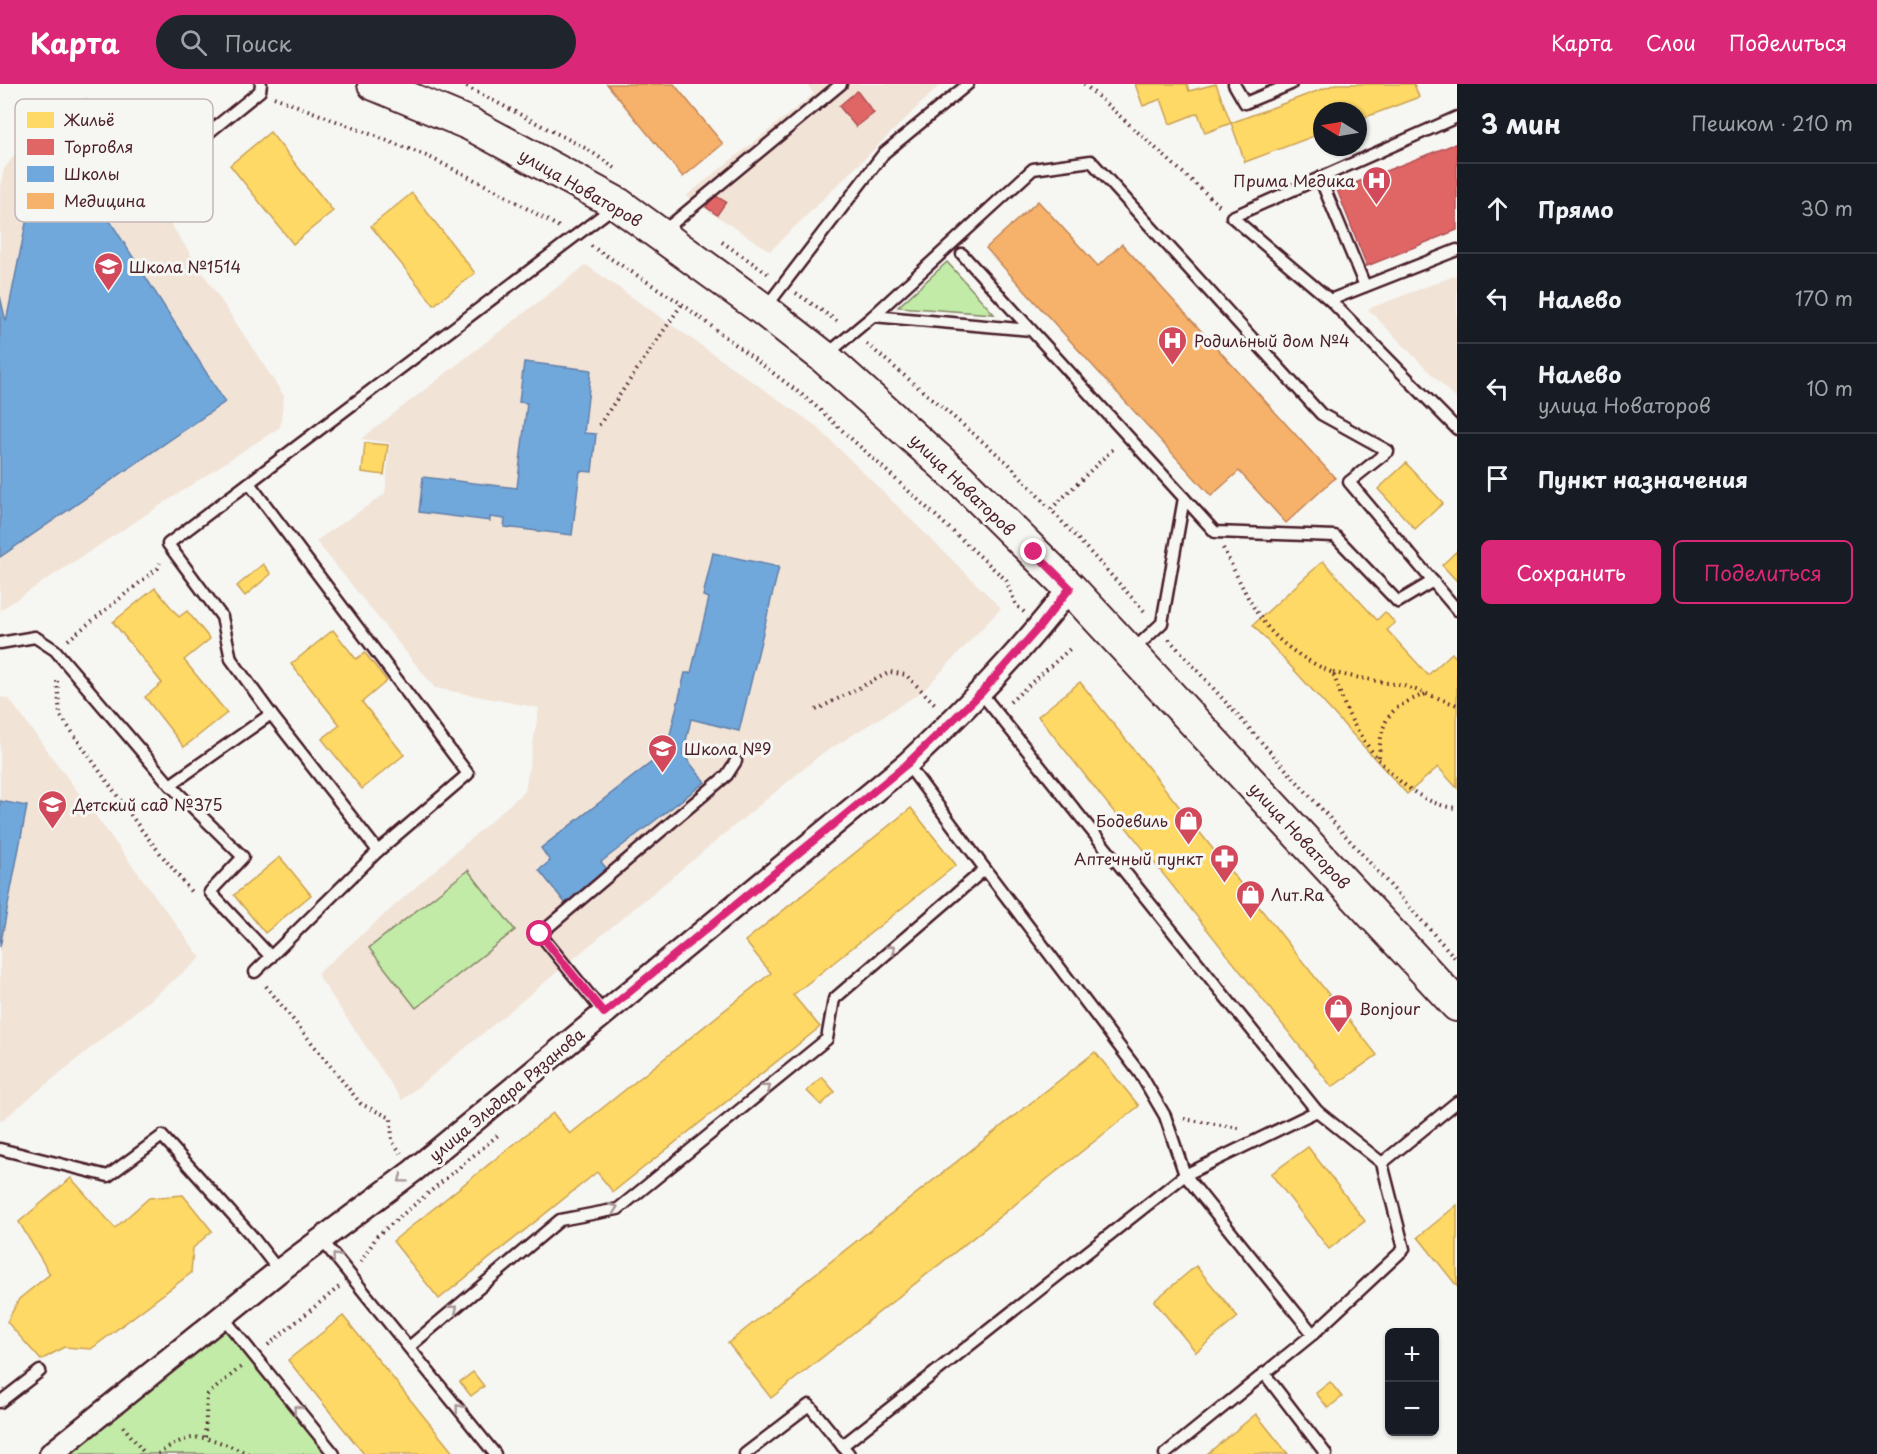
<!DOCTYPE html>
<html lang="ru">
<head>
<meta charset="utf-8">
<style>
  :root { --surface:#171b24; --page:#20242c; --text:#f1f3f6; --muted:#9ea1a6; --line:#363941; --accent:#db2777 }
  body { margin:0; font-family:"Playpen Sans",sans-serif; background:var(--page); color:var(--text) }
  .controls { position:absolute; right:18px; bottom:18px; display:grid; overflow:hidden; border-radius:9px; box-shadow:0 2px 4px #0004 }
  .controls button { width:54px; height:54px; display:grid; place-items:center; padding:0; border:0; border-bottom:2px solid var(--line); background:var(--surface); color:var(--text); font:30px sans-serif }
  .compass { position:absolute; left:1313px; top:18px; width:54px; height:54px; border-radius:50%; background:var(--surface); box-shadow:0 2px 4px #0004; rotate:281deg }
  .stop { position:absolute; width:18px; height:18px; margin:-14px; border:4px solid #db2777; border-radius:50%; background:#fff }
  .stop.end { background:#db2777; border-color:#fff; box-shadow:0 2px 6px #0008 }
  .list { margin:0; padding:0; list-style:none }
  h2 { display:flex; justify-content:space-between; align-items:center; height:78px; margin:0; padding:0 24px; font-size:26px }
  h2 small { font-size:20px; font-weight:400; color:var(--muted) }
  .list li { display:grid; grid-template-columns:39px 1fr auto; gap:18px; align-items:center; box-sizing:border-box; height:90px; padding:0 24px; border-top:2px solid var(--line) }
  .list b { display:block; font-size:22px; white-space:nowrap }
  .list p { margin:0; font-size:20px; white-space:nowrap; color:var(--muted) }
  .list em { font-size:20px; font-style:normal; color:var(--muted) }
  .actions { display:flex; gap:12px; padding:18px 24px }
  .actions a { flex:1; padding:14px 0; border:2px solid var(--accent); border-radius:9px; text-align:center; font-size:21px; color:var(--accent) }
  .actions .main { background:var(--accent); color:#fff }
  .icon { flex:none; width:33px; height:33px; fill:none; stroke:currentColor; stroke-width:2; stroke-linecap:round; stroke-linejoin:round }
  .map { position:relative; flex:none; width:1457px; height:1370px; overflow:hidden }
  header { display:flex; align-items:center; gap:36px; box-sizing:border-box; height:84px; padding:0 30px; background:var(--accent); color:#fff }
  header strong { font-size:28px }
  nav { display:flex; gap:33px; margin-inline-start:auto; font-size:21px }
  .search { width:420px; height:54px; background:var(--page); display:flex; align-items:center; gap:15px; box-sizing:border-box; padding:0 21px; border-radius:33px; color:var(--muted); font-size:22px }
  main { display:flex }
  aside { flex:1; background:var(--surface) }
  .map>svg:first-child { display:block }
</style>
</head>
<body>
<header>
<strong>Карта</strong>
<div class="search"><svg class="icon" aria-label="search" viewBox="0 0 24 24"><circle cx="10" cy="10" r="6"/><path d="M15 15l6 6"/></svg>Поиск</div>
<nav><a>Карта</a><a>Слои</a><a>Поделиться</a></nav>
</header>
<main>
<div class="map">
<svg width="1457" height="1370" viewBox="0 0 1457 1370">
  <rect width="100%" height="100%" fill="#f6f6f2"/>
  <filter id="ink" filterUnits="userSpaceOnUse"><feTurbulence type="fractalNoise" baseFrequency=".0167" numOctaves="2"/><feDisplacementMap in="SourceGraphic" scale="12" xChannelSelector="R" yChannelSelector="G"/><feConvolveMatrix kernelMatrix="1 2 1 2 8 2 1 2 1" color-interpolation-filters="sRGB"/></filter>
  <g filter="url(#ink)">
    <!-- built -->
    <g fill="#f1e3d6">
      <path d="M 807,0 L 941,0 L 770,167 L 686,112 L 814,10 Z"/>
      <path d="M 87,13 L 284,312 L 280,343 L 0,526 L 0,103 L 4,85 L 26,56 Z"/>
      <path d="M 586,181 L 816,342 L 1001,524 L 923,607 L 819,672 L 402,1016 L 317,890 L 525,707 L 539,624 L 435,604 L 316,457 L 385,410 L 390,359 L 361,355 Z"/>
      <path d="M 1457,191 L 1457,316 L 1368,225 Z"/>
      <path d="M 0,613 L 9,615 L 201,874 L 0,1038 Z"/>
    </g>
    <!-- green -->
    <g fill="#c1eba6" stroke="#868568" stroke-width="1.5">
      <path d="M 947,178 L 994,230 L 898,223 Z"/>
      <path d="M 468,786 L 515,846 L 416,924 L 369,864 Z"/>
      <path d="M 225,1245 L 327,1370 L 70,1370 Z"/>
    </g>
    <!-- homes -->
    <g fill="#ffd966" stroke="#c9a154" stroke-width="1.5">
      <path d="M 1135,0 L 1187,0 L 1189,7 L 1216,0 L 1231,39 L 1205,49 L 1198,29 L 1170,40 L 1161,15 L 1143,22 Z"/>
      <path d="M 1336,0 L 1414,0 L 1419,13 L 1358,36 L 1358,27 L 1322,27 L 1322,49 L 1245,78 L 1231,39 Z"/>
      <path d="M 270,48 L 333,127 L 293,160 L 230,81 Z"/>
      <path d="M 412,109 L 475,189 L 434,221 L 371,142 Z"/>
      <path d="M 365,359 L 388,361 L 384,391 L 362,388 Z"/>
      <path d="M 1406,379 L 1443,419 L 1415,445 L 1378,405 Z"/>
      <path d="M 1457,467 L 1457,497 L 1442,481 Z"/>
      <path d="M 1323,477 L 1377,536 L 1385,528 L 1395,539 L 1387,546 L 1428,591 L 1452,569 L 1457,575 L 1457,704 L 1438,683 L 1407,710 L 1253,541 Z"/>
      <path d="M 263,480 L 271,490 L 245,512 L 237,502 Z"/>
      <path d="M 155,504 L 179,533 L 187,527 L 210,555 L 184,576 L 227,629 L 184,663 L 145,613 L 162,599 L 113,538 Z"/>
      <path d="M 333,546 L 356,575 L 365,569 L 387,597 L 362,618 L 404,671 L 362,705 L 322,655 L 340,641 L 291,580 Z"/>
      <path d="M 1080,598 L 1377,971 L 1332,1003 L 1038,632 Z"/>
      <path d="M 911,724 L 956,781 L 793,911 L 820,943 L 613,1108 L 597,1088 L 439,1215 L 393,1157 L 553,1029 L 570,1050 L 771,889 L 745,857 Z"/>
      <path d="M 280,773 L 311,811 L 265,849 L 234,811 Z"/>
      <path d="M 1095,968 L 1139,1022 L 771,1314 L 728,1259 Z"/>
      <path d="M 822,993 L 835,1008 L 821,1021 L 807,1007 Z"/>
      <path d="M 1308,1063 L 1365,1137 L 1329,1165 L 1271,1090 Z"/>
      <path d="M 71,1094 L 115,1144 L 149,1114 L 183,1111 L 212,1147 L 193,1164 L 191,1189 L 91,1265 L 64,1263 L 41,1276 L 7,1238 L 19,1215 L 50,1190 L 19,1138 Z"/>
      <path d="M 1457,1121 L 1457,1202 L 1418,1153 Z"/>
      <path d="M 1196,1182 L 1238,1233 L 1196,1268 L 1154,1217 Z"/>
      <path d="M 343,1232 L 454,1370 L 364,1370 L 288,1276 Z"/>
      <path d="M 473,1288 L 484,1302 L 471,1312 L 460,1298 Z"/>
      <path d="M 1330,1298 L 1342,1313 L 1328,1324 L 1316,1309 Z"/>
      <path d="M 1256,1330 L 1288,1370 L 1207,1370 Z"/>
    </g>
    <!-- shops -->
    <g fill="#e06666" stroke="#b35154" stroke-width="1.5">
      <path d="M 857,7 L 874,29 L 856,43 L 839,22 Z"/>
      <path d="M 1457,59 L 1457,146 L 1367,182 L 1337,106 Z"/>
      <path d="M 714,111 L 726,118 L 717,131 L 706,123 Z"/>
    </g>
    <!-- schools -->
    <g fill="#6fa8dc" stroke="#647fa7" stroke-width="1.5">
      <path d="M 63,63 L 225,318 L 0,473 L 0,212 L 6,238 L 38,80 Z"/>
      <path d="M 524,278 L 591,286 L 584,349 L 596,350 L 592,388 L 580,387 L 572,451 L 504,443 L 505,435 L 490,433 L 490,437 L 419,428 L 423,393 L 517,404 L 527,319 L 519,318 Z"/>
      <path d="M 713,469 L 779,483 L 739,647 L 691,635 L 683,670 L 705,698 L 601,778 L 609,787 L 566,820 L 539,786 L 550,777 L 541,764 L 666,667 L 685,589 L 691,589 L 709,514 L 703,512 Z"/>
      <path d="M 0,717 L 27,722 L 0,863 Z"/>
    </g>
    <!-- health -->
    <g fill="#f6b26b" stroke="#c28658" stroke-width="1.5">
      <path d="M 607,0 L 674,0 L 723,60 L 683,93 Z"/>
      <path d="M 1038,117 L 1098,182 L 1122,160 L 1335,394 L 1286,439 L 1239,387 L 1211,412 L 986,164 Z"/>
    </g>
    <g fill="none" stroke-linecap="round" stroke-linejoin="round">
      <defs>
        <g id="lane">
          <path d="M 1234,0 L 1245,19 L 1291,0"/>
          <path d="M 1457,33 L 1232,133 L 1330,216 L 1457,345"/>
          <path d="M 202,54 L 260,7 L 261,0"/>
          <path d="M 1320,94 L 1365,202"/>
          <path d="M 661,149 L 841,0"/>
          <path d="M 962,170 L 1184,414 L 1162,539 L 1131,568"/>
          <path d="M 1330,216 L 1457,166"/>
          <path d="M 766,223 L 884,69 L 968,0"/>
          <path d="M 873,232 L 1033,85 L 1091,77 L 1321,330 L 1388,367 L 1349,398 L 1457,526"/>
          <path d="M 825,272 L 873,232 L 1031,246"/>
          <path d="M 1184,414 L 1215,448 L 1335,452 L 1398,518 L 1433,497"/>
          <path d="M 0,559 L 35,553 L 55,566 L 170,701 L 271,630 L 378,767 L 468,690 L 249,399"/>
          <path d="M 981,609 L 1317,1027 L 1382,1079"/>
          <path d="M 271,630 L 231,575 L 222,533 L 168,460 L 615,122"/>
          <path d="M 170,701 L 243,773 L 210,808 L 271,873"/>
          <path d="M 985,785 L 1141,991 L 1165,1032 L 1185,1091 L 1317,1027"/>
          <path d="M 255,888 L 378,767"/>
          <path d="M 604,929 L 540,850 L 727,691 L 736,677"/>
          <path d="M 0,1065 L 108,1092 L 162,1052 L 251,1151 L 279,1187"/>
          <path d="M 321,1155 L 495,1370"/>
          <path d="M 222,1232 L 334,1370"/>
          <path d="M 409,1263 L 560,1136 L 618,1125 L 827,955 L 834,915 L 985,785 L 907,680"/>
          <path d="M 1264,1289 L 1326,1370"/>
          <path d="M 0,1318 L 40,1287"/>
          <path d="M 842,1362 L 1185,1091 L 1313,1250"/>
          <path d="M 745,1370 L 809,1321 L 849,1370"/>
          <path d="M 1165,1370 L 1313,1250 L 1404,1165 L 1382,1079 L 1457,1018"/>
        </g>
        <path id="street" d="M 51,1370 L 279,1187 L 413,1087 L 907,680 C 966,625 1021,568 1070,504"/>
        <path id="secondary" d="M 374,0 L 470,40 L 618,120 L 764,226 L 824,273 L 961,396 L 1070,504 L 1457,921"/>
      </defs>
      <!-- lane casing -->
      <use href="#lane" stroke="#4a1f2b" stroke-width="15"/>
      <!-- street casing -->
      <use href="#street" stroke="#4a1f2b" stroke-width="27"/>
      <!-- secondary casing -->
      <use href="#secondary" stroke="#4a1f2b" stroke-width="36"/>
      <!-- path -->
      <g stroke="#4a1f2b" stroke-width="4" stroke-dasharray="1.5 4.5" stroke-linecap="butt">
        <path d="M 461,0 L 587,65 L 615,84"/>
        <path d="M 1084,0 L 1220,122"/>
        <path d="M 274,13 L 427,72 L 495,106 L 559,143"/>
        <path d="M 722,158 L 770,191"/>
        <path d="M 591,162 L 682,220 L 810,317 L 1006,496 L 1016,521 L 1024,528"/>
        <path d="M 796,209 L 840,239"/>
        <path d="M 867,260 L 1009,380 L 1146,529"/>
        <path d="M 599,341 L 682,220"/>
        <path d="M 1051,425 L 1115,363"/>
        <path d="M 1223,464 C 1256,529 1263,557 1333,589 C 1339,605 1344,623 1352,637 C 1372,674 1413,721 1457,724"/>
        <path d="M 1169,555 L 1457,876"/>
        <path d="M 68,556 L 158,484 L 160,479"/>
        <path d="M 1333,589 L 1405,602 L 1457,621"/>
        <path d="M 57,597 L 60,631 L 140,744 L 192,809"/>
        <path d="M 1010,618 L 1071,564"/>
        <path d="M 816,626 L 890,588 L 906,591 L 936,621"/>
        <path d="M 1379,673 C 1381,634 1389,623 1426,610"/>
        <path d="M 266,902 L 361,1020 L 391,1034 L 392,1057 L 401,1069"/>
        <path d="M 1184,1035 L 1239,1044"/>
        <path d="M 361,1178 L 377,1152 L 498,1051"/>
        <path d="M 268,1261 L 339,1203"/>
        <path d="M 123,1342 L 145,1370"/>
        <path d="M 205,1353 L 207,1311 L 241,1283"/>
        <path d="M 158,1370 C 196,1343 209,1354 249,1370"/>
      </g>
      <!-- lane -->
      <use href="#lane" stroke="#f6f6f2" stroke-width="10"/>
      <!-- street -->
      <use href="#street" stroke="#f6f6f2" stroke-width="22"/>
      <!-- secondary -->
      <use href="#secondary" stroke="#f6f6f2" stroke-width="32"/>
    </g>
    <!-- one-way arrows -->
    <defs><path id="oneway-chevron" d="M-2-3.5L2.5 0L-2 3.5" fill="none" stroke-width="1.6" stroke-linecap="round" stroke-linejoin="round" transform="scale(1.5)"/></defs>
    <g stroke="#a99598">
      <use href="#oneway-chevron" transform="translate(892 865) rotate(-41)"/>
      <use href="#oneway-chevron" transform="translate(767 1004) rotate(-39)"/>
      <use href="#oneway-chevron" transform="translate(402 1095) rotate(143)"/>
      <use href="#oneway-chevron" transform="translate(614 1124) rotate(-20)"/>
      <use href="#oneway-chevron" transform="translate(336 1173) rotate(-129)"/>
      <use href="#oneway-chevron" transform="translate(454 1225) rotate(-40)"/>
      <use href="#oneway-chevron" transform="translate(459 1324) rotate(-129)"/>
      <use href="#oneway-chevron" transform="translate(297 1325) rotate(-129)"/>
    </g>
  </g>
  <g fill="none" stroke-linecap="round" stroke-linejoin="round" filter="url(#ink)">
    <!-- route -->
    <path stroke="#db2777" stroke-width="8" d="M 540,850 L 604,929 L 907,680 L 981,609 L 1041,541 L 1070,504 L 1034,468"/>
  </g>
  <!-- icons -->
  <defs>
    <symbol id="hospital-pin" viewBox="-11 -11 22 30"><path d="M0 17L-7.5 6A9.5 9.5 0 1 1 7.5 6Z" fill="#d1495b" stroke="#f6f6f2"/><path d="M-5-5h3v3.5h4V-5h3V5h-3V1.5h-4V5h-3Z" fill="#fff"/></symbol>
    <symbol id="school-pin" viewBox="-11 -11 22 30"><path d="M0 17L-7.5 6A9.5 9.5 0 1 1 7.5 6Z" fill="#d1495b" stroke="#f6f6f2"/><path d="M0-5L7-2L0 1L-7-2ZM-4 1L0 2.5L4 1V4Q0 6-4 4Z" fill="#fff"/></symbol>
    <symbol id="shop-pin" viewBox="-11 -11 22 30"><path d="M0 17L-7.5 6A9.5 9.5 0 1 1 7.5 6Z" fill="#d1495b" stroke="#f6f6f2"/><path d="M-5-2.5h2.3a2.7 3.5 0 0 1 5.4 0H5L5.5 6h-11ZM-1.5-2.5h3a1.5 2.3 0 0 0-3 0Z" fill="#fff"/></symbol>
    <symbol id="pharmacy-pin" viewBox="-11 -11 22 30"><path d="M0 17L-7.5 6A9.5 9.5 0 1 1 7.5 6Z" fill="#d1495b" stroke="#f6f6f2"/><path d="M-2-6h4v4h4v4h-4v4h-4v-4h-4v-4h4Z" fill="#fff"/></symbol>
  </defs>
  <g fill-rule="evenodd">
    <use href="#hospital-pin" x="1360" y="80" width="33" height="45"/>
    <use href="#school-pin" x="92" y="166" width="33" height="45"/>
    <use href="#hospital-pin" x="1156" y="240" width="33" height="45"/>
    <use href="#school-pin" x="646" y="648" width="33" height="45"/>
    <use href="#school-pin" x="36" y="704" width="33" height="45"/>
    <use href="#shop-pin" x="1172" y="720" width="33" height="45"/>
    <use href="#pharmacy-pin" x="1208" y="758" width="33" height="45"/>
    <use href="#shop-pin" x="1234" y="794" width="33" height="45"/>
    <use href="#shop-pin" x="1322" y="908" width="33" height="45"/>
  </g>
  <g text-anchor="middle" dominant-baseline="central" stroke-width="6" stroke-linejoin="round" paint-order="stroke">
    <!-- poi labels -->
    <g font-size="16" fill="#4a1f2b" stroke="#f6f6f2" text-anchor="start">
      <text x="1355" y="96" text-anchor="end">Прима Медика</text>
      <text x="129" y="182">Школа №1514</text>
      <text x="1194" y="256">Родильный дом №4</text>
      <text x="684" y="664">Школа №9</text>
      <text x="73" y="720">Детский сад №375</text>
      <text x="1168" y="736" text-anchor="end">Бодевиль</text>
      <text x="1203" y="774" text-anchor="end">Аптечный пункт</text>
      <text x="1271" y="810">Лит.Ra</text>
      <text x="1359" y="924">Bonjour</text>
    </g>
    <!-- street labels -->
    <g font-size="16" fill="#4a1f2b" stroke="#f6f6f2">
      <text transform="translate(581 103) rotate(30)">улица Новаторов</text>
      <text transform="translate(963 400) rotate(44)">улица Новаторов</text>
      <text transform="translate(1300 751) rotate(47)">улица Новаторов</text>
      <text transform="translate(506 1010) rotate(-40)">улица Эльдара Рязанова</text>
    </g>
  </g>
  <!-- legend -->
  <rect x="15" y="15" width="198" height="123" rx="9" fill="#f6f6f2" stroke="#c2b6b6" stroke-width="1.5"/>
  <rect x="27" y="28" width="27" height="16" fill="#ffd966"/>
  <rect x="27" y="55" width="27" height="16" fill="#e06666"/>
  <rect x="27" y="82" width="27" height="16" fill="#6fa8dc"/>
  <rect x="27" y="109" width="27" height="16" fill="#f6b26b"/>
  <g font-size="16" fill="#4a1f2b">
    <text x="64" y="42">Жильё</text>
    <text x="64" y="69">Торговля</text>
    <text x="64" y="96">Школы</text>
    <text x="64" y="123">Медицина</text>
  </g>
</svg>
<div class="controls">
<button>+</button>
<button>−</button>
</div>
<svg class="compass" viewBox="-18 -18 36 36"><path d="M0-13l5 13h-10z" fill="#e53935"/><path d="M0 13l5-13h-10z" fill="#9ea1a6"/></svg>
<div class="stop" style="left:540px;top:850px"></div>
<div class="stop end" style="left:1034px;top:468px"></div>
</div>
<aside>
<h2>3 мин<small>Пешком · 210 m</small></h2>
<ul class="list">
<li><svg class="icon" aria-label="ahead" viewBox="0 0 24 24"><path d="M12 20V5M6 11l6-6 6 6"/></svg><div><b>Прямо</b></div><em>30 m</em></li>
<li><svg class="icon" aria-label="left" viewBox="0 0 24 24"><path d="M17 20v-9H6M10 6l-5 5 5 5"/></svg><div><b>Налево</b></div><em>170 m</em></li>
<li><svg class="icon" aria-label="left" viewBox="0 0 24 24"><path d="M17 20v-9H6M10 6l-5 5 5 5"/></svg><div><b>Налево</b><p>улица Новаторов</p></div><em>10 m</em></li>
<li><svg class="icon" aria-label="arrive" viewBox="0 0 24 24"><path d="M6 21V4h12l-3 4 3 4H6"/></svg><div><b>Пункт назначения</b></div></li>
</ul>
<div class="actions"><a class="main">Сохранить</a><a>Поделиться</a></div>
</aside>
</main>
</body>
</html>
